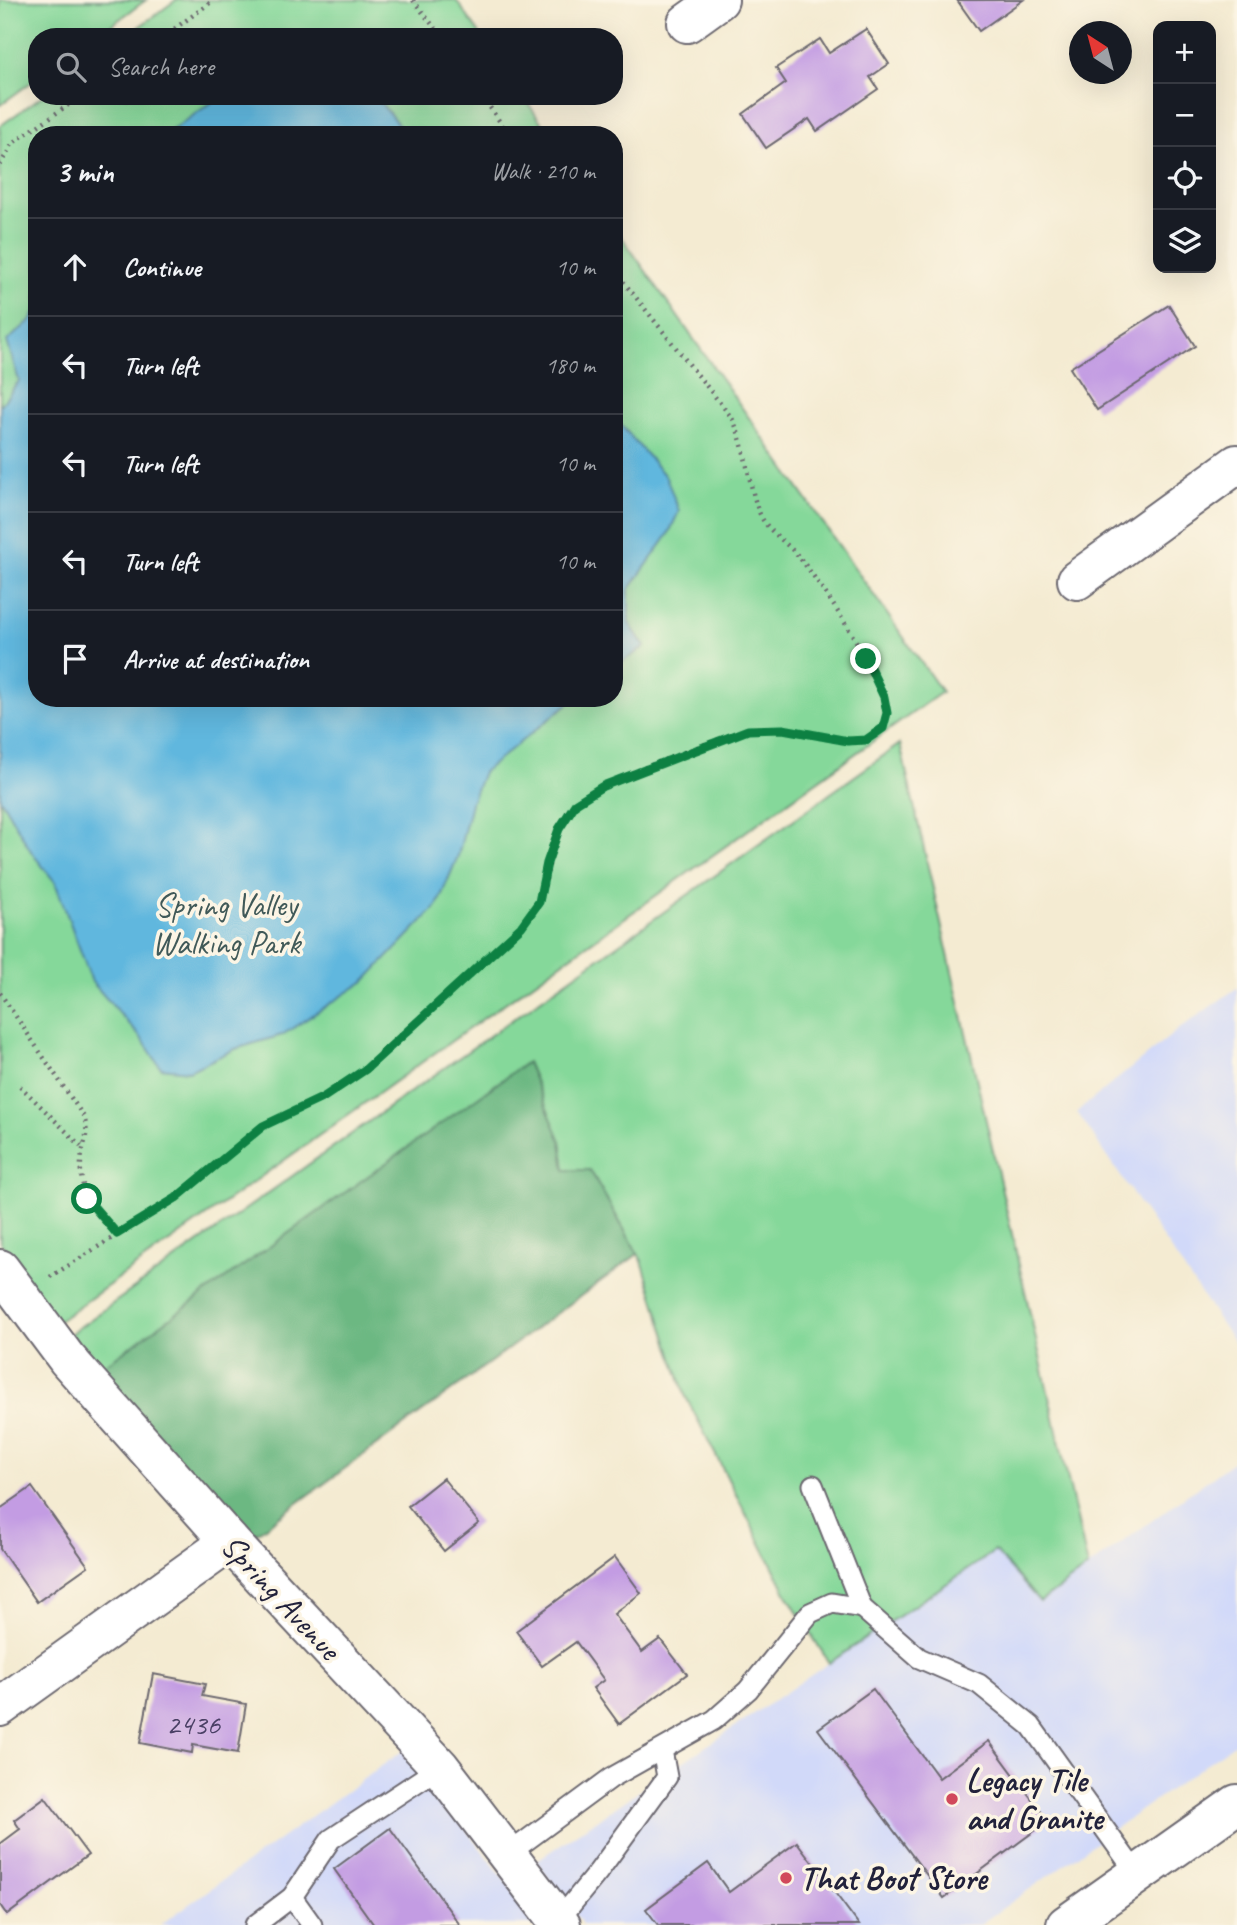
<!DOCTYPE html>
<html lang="en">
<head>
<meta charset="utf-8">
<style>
  :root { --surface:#171b24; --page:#242831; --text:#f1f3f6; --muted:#9ea1a6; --line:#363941 }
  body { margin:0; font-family:Caveat,sans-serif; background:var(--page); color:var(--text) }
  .controls { position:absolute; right:21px; top:21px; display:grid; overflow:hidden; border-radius:14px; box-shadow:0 7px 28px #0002 }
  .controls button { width:63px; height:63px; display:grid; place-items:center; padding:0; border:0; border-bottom:2px solid var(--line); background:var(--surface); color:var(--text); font:35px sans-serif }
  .compass { position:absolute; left:1069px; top:21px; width:63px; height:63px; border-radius:50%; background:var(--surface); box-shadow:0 7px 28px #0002; rotate:324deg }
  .stop { position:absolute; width:21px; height:21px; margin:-16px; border:5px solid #0b8043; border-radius:50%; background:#fff }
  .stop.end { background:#0b8043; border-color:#fff; box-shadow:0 2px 7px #0008 }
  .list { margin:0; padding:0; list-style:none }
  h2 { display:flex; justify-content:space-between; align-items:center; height:91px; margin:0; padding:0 28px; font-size:30px }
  h2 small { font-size:23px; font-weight:400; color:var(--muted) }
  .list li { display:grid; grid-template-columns:46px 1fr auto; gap:21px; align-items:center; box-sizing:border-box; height:98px; padding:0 28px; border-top:2px solid var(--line) }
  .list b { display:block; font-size:26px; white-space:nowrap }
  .list em { font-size:23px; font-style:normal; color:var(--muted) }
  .icon { flex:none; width:38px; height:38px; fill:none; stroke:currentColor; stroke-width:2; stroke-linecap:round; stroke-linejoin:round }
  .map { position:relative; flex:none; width:1237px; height:1925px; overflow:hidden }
  .search { position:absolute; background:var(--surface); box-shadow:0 7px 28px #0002; left:28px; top:28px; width:595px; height:77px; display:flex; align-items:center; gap:18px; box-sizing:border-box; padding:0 24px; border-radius:28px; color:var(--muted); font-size:26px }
  .panel { position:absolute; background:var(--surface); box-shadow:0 7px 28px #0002; left:28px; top:126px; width:595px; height:581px; border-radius:28px }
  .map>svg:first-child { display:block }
</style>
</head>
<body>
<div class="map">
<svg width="1237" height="1925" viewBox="0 0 1237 1925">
  <rect width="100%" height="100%" fill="#fcf5e5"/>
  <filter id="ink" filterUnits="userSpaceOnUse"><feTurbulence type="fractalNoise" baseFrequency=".0143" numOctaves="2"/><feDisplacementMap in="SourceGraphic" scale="14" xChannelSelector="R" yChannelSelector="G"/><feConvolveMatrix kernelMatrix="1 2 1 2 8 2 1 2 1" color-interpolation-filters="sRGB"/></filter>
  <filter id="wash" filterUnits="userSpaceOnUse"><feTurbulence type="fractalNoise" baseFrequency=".00686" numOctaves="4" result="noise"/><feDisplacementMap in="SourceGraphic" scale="28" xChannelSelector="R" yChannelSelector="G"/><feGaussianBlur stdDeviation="1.57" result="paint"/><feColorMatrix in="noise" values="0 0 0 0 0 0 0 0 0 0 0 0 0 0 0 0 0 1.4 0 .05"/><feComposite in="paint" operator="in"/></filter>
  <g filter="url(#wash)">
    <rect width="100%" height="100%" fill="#f4ebd2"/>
    <!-- built -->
    <g fill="#d1d9f9">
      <path d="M 1237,988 L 1237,1347 L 1077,1112 L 1179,1029 Z"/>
      <path d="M 1237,1459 L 1237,1742 L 979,1925 L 583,1925 L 536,1861 L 995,1551 L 1040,1602 Z"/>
      <path d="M 404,1750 L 540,1925 L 160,1925 Z"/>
    </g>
    <!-- green -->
    <g fill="#85d89a" stroke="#547d6a" stroke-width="2">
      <path d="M 0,0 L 146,0 L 95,37 L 37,37 L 37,78 L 0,105 Z"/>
      <path d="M 176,0 L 456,0 L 482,37 L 125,37 Z"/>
      <path d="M 42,96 L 523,96 L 550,135 L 37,135 L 37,698 L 614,698 L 614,226 L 942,692 L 57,1322 L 0,1242 L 0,126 Z"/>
      <path d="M 900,744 L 1088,1567 L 1040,1602 L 995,1551 L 829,1663 L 789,1598 L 685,1395 L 642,1261 L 590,1170 L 565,1171 L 561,1141 L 99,1369 L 70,1334 Z"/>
    </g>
    <!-- forest -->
    <path fill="#6cb882" stroke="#476d5e" stroke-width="2" d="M 527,1062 L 561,1141 L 565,1170 L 590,1170 L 638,1254 L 250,1538 L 99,1369 Z"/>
    <!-- water -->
    <g fill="#61b7de" stroke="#426c8c" stroke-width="2">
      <path d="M 221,96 L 375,96 L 407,135 L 165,135 Z"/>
      <path d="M 37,307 L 37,698 L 575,698 L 483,772 L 471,803 L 458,856 L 437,906 L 365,981 L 282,1035 L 235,1049 L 189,1071 L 161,1068 L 142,1039 L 92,982 L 55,882 L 32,853 L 0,798 L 0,406 L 19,381 L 7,341 L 32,319 Z"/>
      <path d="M 614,417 L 666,477 L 679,511 L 668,535 L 629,590 L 629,623 L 645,647 L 614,667 Z"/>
    </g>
    <g id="blocks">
      <!-- building -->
      <g fill="#c39ce3">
        <path d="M 957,0 L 1023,0 L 979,31 Z"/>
        <path d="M 866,29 L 889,64 L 870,77 L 878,89 L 817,131 L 809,119 L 766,148 L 743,114 L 786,83 L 776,68 L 820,39 L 829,53 Z"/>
        <path d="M 1169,305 L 1195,346 L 1097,410 L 1070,368 Z"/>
        <path d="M 443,1478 L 479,1523 L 444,1551 L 408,1506 Z"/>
        <path d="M 32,1487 L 88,1566 L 37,1602 L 0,1549 L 0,1509 Z"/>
        <path d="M 615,1557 L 641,1593 L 614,1614 L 642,1652 L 660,1639 L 687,1674 L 619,1724 L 593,1688 L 604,1680 L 576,1642 L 542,1666 L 516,1631 Z"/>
        <path d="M 153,1674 L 205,1684 L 202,1696 L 246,1704 L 238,1753 L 193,1745 L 192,1753 L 140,1743 Z"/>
        <path d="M 873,1689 L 939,1778 L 989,1741 L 1048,1821 L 944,1898 L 818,1729 Z"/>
        <path d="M 45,1797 L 88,1855 L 7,1915 L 0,1905 L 0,1844 L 20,1829 L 14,1820 Z"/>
        <path d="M 390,1828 L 460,1925 L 374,1925 L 334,1869 Z"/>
        <path d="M 797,1842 L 859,1925 L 658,1925 L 646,1909 L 708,1863 L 729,1892 Z"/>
      </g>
    </g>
  </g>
  <g filter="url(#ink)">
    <use href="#blocks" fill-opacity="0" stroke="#6c6870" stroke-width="2"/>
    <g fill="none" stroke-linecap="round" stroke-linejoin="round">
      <defs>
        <g id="service">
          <path d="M 813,1485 L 862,1608 L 919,1658 L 979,1684 L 1031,1726 L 1137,1874"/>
          <path d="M 508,1854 L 611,1778 L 714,1720 L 748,1690 L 810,1613 L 832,1603 L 862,1608"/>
          <path d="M 292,1897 L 331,1839 L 440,1767"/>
          <path d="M 558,1921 L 598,1872 L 667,1777 L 662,1750"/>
          <path d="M 255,1925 L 292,1897 L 312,1925"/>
        </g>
        <g id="minor">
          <path d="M 687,23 L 719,0"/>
          <path d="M 1077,580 L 1237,464"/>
          <path d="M 0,1269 L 67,1359 L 230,1542 L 440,1767 L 561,1925"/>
          <path d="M 0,1707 L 230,1542"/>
        </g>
        <path id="primary" d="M 1066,1925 L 1237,1804"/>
      </defs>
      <!-- service casing -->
      <use href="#service" stroke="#6c6870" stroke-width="23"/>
      <!-- minor casing -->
      <use href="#minor" stroke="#6c6870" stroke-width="42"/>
      <!-- primary casing -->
      <use href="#primary" stroke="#6c6870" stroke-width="42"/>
      <!-- path -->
      <g stroke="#6c6870" stroke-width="4.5" stroke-dasharray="2 5" stroke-linecap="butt">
        <path d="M 413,0 L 442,37"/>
        <path d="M 163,37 L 214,0"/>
        <path d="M 482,96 L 509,135"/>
        <path d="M 0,165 L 13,143 L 81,96"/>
        <path d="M 0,993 L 84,1117 C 89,1132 85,1139 82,1154 C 76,1190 93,1210 117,1234"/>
        <path d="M 20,1086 L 83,1148"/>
        <path d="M 50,1277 L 176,1198 L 263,1126 L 324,1097 L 366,1069 L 521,927 C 527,919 536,910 539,901 C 552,869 549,830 576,803 C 596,784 716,739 746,731 C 757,728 772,728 783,729 C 806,731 845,748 867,740 C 877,736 884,727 886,717 C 893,689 819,581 799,557 C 789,545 774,535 765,523 C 749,501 748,448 732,418 L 614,270"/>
      </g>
      <!-- service -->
      <use href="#service" stroke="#fff" stroke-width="19"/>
      <!-- minor -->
      <use href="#minor" stroke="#fff" stroke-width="38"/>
      <!-- primary -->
      <use href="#primary" stroke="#fff" stroke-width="38"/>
    </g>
  </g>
  <g fill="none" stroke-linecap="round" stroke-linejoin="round" filter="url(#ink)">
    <!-- route -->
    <path stroke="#0b8043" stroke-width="9" d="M 87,1199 L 117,1234 L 176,1198 L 263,1126 L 324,1097 L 366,1069 L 521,927 L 539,902 L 547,863 L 559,829 L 576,803 L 603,786 L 748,730 L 783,729 L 848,741 L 866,740 L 883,728 L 887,713 L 884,697 L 866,659"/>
  </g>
  <!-- markers -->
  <g fill="#d1495b" stroke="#fcf5e5" stroke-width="2.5">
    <circle cx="952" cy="1799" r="7"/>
    <circle cx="786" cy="1878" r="7"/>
  </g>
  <g text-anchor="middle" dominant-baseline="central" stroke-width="7" stroke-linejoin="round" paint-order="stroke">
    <!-- number labels -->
    <g font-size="30" fill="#4a4065">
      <text x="193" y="1724">2436</text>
    </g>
    <!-- park labels -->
    <g font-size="33" fill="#405958" stroke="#fcf5e5">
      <text x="226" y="905">Spring Valley<tspan x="226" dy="38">Walking Park</tspan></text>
    </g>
    <!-- street labels -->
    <g font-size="33" fill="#22223b" stroke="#fcf5e5">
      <text transform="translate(281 1597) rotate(47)">Spring Avenue</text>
    </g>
    <!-- poi labels -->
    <g font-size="33" font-weight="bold" fill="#22223b" stroke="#fcf5e5" text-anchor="start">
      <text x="966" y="1780">Legacy Tile<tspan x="966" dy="38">and Granite</tspan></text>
      <text x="800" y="1878">That Boot Store</text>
    </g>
  </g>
</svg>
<div class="controls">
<button>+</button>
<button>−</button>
<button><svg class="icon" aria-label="locate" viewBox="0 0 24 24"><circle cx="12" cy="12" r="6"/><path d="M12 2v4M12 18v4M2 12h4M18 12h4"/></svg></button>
<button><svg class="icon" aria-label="layers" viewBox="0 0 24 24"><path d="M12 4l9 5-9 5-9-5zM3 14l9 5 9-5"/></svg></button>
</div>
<svg class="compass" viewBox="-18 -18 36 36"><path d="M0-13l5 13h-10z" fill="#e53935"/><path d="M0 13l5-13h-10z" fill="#9ea1a6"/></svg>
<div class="stop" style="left:87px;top:1199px"></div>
<div class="stop end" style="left:866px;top:659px"></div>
<div class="search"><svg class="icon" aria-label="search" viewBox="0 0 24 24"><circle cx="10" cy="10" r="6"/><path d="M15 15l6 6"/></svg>Search here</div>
<section class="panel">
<h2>3 min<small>Walk · 210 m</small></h2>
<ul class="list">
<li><svg class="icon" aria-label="ahead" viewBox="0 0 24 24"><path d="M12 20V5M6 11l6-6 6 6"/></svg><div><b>Continue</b></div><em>10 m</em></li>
<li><svg class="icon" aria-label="left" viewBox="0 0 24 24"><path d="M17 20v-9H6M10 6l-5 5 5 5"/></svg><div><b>Turn left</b></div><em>180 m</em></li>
<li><svg class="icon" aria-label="left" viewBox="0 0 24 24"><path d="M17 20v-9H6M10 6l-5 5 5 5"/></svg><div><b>Turn left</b></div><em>10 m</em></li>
<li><svg class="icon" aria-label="left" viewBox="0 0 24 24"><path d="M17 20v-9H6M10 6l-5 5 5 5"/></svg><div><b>Turn left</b></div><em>10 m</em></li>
<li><svg class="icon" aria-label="arrive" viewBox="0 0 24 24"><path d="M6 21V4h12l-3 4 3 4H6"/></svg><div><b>Arrive at destination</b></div></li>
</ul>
</section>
</div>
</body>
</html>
